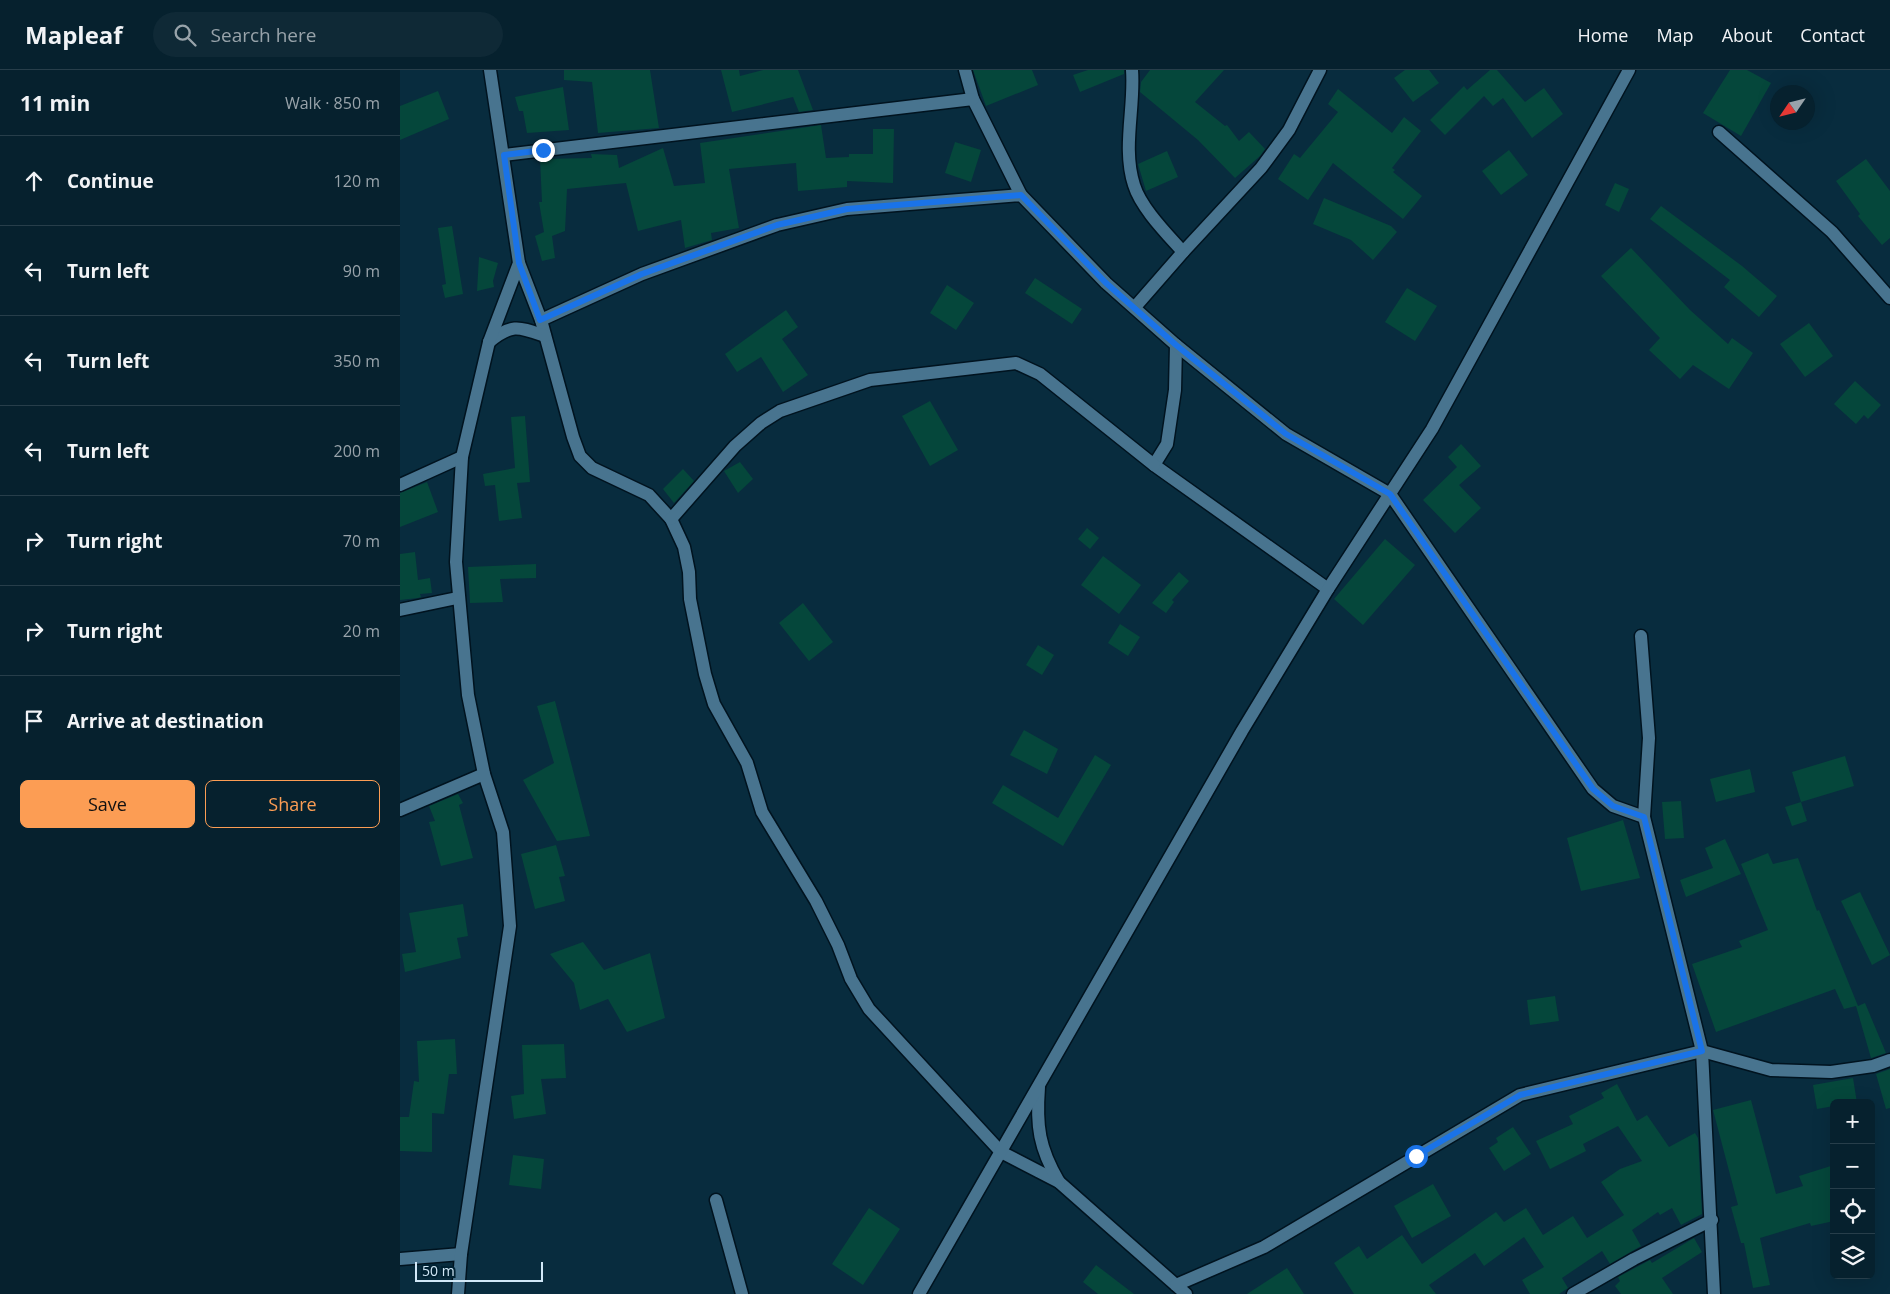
<!DOCTYPE html>
<html lang="en">
<head>
<meta charset="utf-8">
<style>
  :root { --surface:#06212e; --page:#0f2936; --text:#f1f3f6; --muted:#98a3aa; --line:#273e4a; --accent:#fc9d54 }
  body { margin:0; font-family:"Open Sans",sans-serif; background:var(--page); color:var(--text) }
  .controls { position:absolute; right:15px; bottom:15px; display:grid; overflow:hidden; border-radius:8px; box-shadow:0 5px 20px #0002 }
  .controls button { width:45px; height:45px; display:grid; place-items:center; padding:0; border:0; border-bottom:1px solid var(--line); background:var(--surface); color:var(--text); font:25px sans-serif }
  .compass { position:absolute; left:1370px; top:15px; width:45px; height:45px; border-radius:50%; background:var(--surface); box-shadow:0 5px 20px #0002; rotate:235deg }
  .scale { position:absolute; left:15px; bottom:12px; width:128px; box-sizing:border-box; padding-left:5px; border:2px solid #d1e8f7; border-top:0; font-size:14px; line-height:18px; white-space:nowrap; color:#d1e8f7; -webkit-text-stroke:4px #023; paint-order:stroke }
  .stop { position:absolute; width:15px; height:15px; margin:-11px; border:4px solid #1a73e8; border-radius:50%; background:#fff }
  .stop.end { background:#1a73e8; border-color:#fff; box-shadow:0 1px 5px #0008 }
  .list { margin:0; padding:0; list-style:none }
  h2 { display:flex; justify-content:space-between; align-items:center; height:65px; margin:0; padding:0 20px; font-size:21px }
  h2 small { font-size:16px; font-weight:400; color:var(--muted) }
  .list li { display:grid; grid-template-columns:32px 1fr auto; gap:15px; align-items:center; box-sizing:border-box; height:90px; padding:0 20px; border-top:1px solid var(--line) }
  .list b { display:block; font-size:19px; white-space:nowrap }
  .list em { font-size:16px; font-style:normal; color:var(--muted) }
  .actions { display:flex; gap:10px; padding:15px 20px }
  .actions a { flex:1; padding:11px 0; border:1px solid var(--accent); border-radius:8px; text-align:center; font-size:18px; color:var(--accent) }
  .actions .main { background:var(--accent); color:#111 }
  .icon { flex:none; width:28px; height:28px; fill:none; stroke:currentColor; stroke-width:2; stroke-linecap:round; stroke-linejoin:round }
  .map { position:relative; flex:none; width:1490px; height:1224px; overflow:hidden }
  header { display:flex; align-items:center; gap:30px; box-sizing:border-box; height:70px; padding:0 25px; background:var(--surface); border-bottom:1px solid var(--line) }
  header strong { font-size:24px }
  nav { display:flex; gap:28px; margin-inline-start:auto; font-size:18px }
  .search { width:350px; height:45px; background:var(--page); display:flex; align-items:center; gap:12px; box-sizing:border-box; padding:0 18px; border-radius:28px; color:var(--muted); font-size:19px }
  main { display:flex }
  aside { flex:1; background:var(--surface) }
  .map>svg:first-child { display:block }
</style>
</head>
<body>
<header>
<strong>Mapleaf</strong>
<div class="search"><svg class="icon" aria-label="search" viewBox="0 0 24 24"><circle cx="10" cy="10" r="6"/><path d="M15 15l6 6"/></svg>Search here</div>
<nav><a>Home</a><a>Map</a><a>About</a><a>Contact</a></nav>
</header>
<main>
<aside>
<h2>11 min<small>Walk · 850 m</small></h2>
<ul class="list">
<li><svg class="icon" aria-label="ahead" viewBox="0 0 24 24"><path d="M12 20V5M6 11l6-6 6 6"/></svg><div><b>Continue</b></div><em>120 m</em></li>
<li><svg class="icon" aria-label="left" viewBox="0 0 24 24"><path d="M17 20v-9H6M10 6l-5 5 5 5"/></svg><div><b>Turn left</b></div><em>90 m</em></li>
<li><svg class="icon" aria-label="left" viewBox="0 0 24 24"><path d="M17 20v-9H6M10 6l-5 5 5 5"/></svg><div><b>Turn left</b></div><em>350 m</em></li>
<li><svg class="icon" aria-label="left" viewBox="0 0 24 24"><path d="M17 20v-9H6M10 6l-5 5 5 5"/></svg><div><b>Turn left</b></div><em>200 m</em></li>
<li><svg class="icon" aria-label="right" viewBox="0 0 24 24"><path d="M7 20v-9h11M14 6l5 5-5 5"/></svg><div><b>Turn right</b></div><em>70 m</em></li>
<li><svg class="icon" aria-label="right" viewBox="0 0 24 24"><path d="M7 20v-9h11M14 6l5 5-5 5"/></svg><div><b>Turn right</b></div><em>20 m</em></li>
<li><svg class="icon" aria-label="arrive" viewBox="0 0 24 24"><path d="M6 21V4h12l-3 4 3 4H6"/></svg><div><b>Arrive at destination</b></div></li>
</ul>
<div class="actions"><a class="main">Save</a><a>Share</a></div>
</aside>
<div class="map">
<svg width="1490" height="1224" viewBox="0 0 1490 1224">
  <rect width="100%" height="100%" fill="#082c3e"/>
  <!-- building -->
  <g fill="#05473b">
    <path d="M 164,0 L 250,0 L 259,58 L 198,63 L 192,12 L 164,10 Z"/>
    <path d="M 321,0 L 339,0 L 340,6 L 363,0 L 398,0 L 413,40 L 399,42 L 393,27 L 332,42 Z"/>
    <path d="M 573,0 L 632,0 L 638,15 L 586,36 Z"/>
    <path d="M 688,0 L 724,0 L 724,4 L 680,22 L 673,5 Z"/>
    <path d="M 750,0 L 824,0 L 795,32 L 825,56 L 827,55 L 839,71 L 849,62 L 865,79 L 860,86 L 835,108 L 798,70 L 740,22 L 741,12 Z"/>
    <path d="M 1005,0 L 1029,0 L 1039,13 L 1013,32 L 994,8 Z"/>
    <path d="M 1090,0 L 1097,0 L 1125,32 L 1144,18 L 1163,44 L 1132,68 L 1103,28 L 1093,36 L 1084,26 L 1045,65 L 1030,50 L 1064,16 L 1067,20 Z"/>
    <path d="M 1330,0 L 1347,0 L 1371,13 L 1341,66 L 1303,43 Z"/>
    <path d="M 163,17 L 169,60 L 127,63 L 123,41 L 119,41 L 115,27 Z"/>
    <path d="M 938,19 L 992,63 L 1004,47 L 1021,61 L 992,98 L 995,100 L 993,102 L 1022,126 L 1003,149 L 933,93 L 908,130 L 878,109 L 894,84 L 900,88 L 938,42 L 928,34 Z"/>
    <path d="M 38,21 L 49,49 L 0,70 L 0,36 Z"/>
    <path d="M 421,55 L 426,88 L 449,87 L 449,84 L 473,84 L 473,59 L 494,59 L 493,113 L 447,111 L 447,117 L 398,121 L 396,93 L 329,99 L 339,158 L 311,163 L 312,170 L 285,178 L 281,150 L 238,161 L 226,113 L 167,119 L 165,161 L 152,166 L 155,188 L 142,191 L 135,166 L 144,162 L 139,132 L 142,132 L 140,89 L 192,88 L 191,84 L 217,85 L 219,98 L 263,78 L 274,116 L 305,113 L 300,73 Z"/>
    <path d="M 555,72 L 581,80 L 571,112 L 545,103 Z"/>
    <path d="M 1109,80 L 1128,105 L 1101,125 L 1082,101 Z"/>
    <path d="M 767,81 L 778,107 L 746,121 L 738,94 Z"/>
    <path d="M 1466,89 L 1490,121 L 1490,168 L 1482,175 L 1458,146 L 1460,144 L 1436,111 Z"/>
    <path d="M 1215,113 L 1229,119 L 1219,142 L 1205,135 Z"/>
    <path d="M 924,128 L 991,156 L 997,162 L 973,190 L 951,170 L 913,154 Z"/>
    <path d="M 1261,136 L 1342,196 L 1377,226 L 1359,247 L 1324,217 L 1330,210 L 1250,149 Z"/>
    <path d="M 52,156 L 63,224 L 45,228 L 42,215 L 46,214 L 38,158 Z"/>
    <path d="M 1231,178 L 1290,240 L 1328,274 L 1332,268 L 1353,283 L 1329,319 L 1293,295 L 1280,309 L 1249,280 L 1260,268 L 1201,206 Z"/>
    <path d="M 79,187 L 98,193 L 93,211 L 94,217 L 77,221 Z"/>
    <path d="M 635,208 L 682,239 L 672,254 L 625,223 Z"/>
    <path d="M 547,215 L 574,233 L 556,260 L 530,243 Z"/>
    <path d="M 1007,218 L 1037,236 L 1015,271 L 985,252 Z"/>
    <path d="M 386,240 L 398,257 L 382,269 L 408,305 L 383,322 L 361,287 L 337,302 L 325,284 Z"/>
    <path d="M 1409,253 L 1433,286 L 1405,307 L 1380,274 Z"/>
    <path d="M 1455,311 L 1481,335 L 1468,349 L 1464,345 L 1456,354 L 1434,334 Z"/>
    <path d="M 530,331 L 558,380 L 530,396 L 502,346 Z"/>
    <path d="M 125,346 L 130,412 L 117,413 L 122,448 L 99,451 L 95,415 L 85,416 L 83,404 L 115,398 L 111,347 Z"/>
    <path d="M 1061,374 L 1081,396 L 1059,415 L 1081,438 L 1055,463 L 1023,430 L 1057,397 L 1048,387 Z"/>
    <path d="M 340,392 L 353,409 L 338,423 L 324,401 Z"/>
    <path d="M 283,399 L 294,411 L 274,433 L 263,419 Z"/>
    <path d="M 27,412 L 38,442 L 0,457 L 0,423 Z"/>
    <path d="M 687,458 L 699,468 L 690,479 L 678,469 Z"/>
    <path d="M 985,469 L 1015,495 L 963,555 L 934,529 Z"/>
    <path d="M 15,482 L 18,510 L 30,508 L 32,523 L 20,524 L 21,527 L 18,528 L 0,530 L 0,484 Z"/>
    <path d="M 703,486 L 741,515 L 719,544 L 681,515 Z"/>
    <path d="M 136,494 L 136,508 L 100,509 L 103,532 L 70,533 L 68,497 Z"/>
    <path d="M 779,502 L 789,511 L 772,530 L 774,532 L 766,543 L 752,533 Z"/>
    <path d="M 403,533 L 433,572 L 409,591 L 379,553 Z"/>
    <path d="M 720,554 L 740,567 L 728,586 L 708,573 Z"/>
    <path d="M 638,575 L 654,585 L 642,605 L 626,595 Z"/>
    <path d="M 155,631 L 190,766 L 157,771 L 123,710 L 154,693 L 137,636 Z"/>
    <path d="M 624,660 L 658,679 L 647,704 L 610,685 Z"/>
    <path d="M 695,685 L 711,695 L 663,776 L 592,733 L 603,715 L 658,748 Z"/>
    <path d="M 1445,686 L 1454,716 L 1401,732 L 1392,702 Z"/>
    <path d="M 1350,699 L 1355,722 L 1316,732 L 1310,709 Z"/>
    <path d="M 58,724 L 63,733 L 59,735 L 73,788 L 41,796 L 29,752 L 35,751 L 29,736 Z"/>
    <path d="M 1281,731 L 1284,768 L 1265,769 L 1262,732 Z"/>
    <path d="M 1401,732 L 1407,751 L 1392,756 L 1385,737 Z"/>
    <path d="M 1223,750 L 1240,808 L 1181,821 L 1167,768 Z"/>
    <path d="M 1325,769 L 1341,804 L 1286,827 L 1280,810 L 1313,798 L 1305,778 Z"/>
    <path d="M 156,775 L 165,806 L 159,807 L 165,831 L 135,839 L 121,784 Z"/>
    <path d="M 1368,783 L 1373,794 L 1398,788 L 1417,841 L 1419,840 L 1458,936 L 1465,933 L 1486,983 L 1471,988 L 1456,936 L 1444,939 L 1435,919 L 1316,962 L 1292,894 L 1342,877 L 1339,871 L 1368,860 L 1341,794 Z"/>
    <path d="M 1460,822 L 1490,885 L 1472,895 L 1441,831 Z"/>
    <path d="M 63,834 L 68,866 L 57,868 L 61,888 L 5,902 L 2,884 L 16,882 L 9,843 Z"/>
    <path d="M 183,872 L 204,900 L 250,883 L 265,948 L 227,962 L 208,929 L 180,940 L 174,913 L 150,884 Z"/>
    <path d="M 1155,926 L 1159,951 L 1130,955 L 1127,930 Z"/>
    <path d="M 55,969 L 57,1004 L 49,1004 L 44,1044 L 32,1043 L 32,1082 L 0,1081 L 0,1047 L 9,1047 L 14,1011 L 19,1012 L 17,971 Z"/>
    <path d="M 164,974 L 166,1008 L 141,1009 L 146,1044 L 114,1049 L 111,1026 L 124,1024 L 122,975 Z"/>
    <path d="M 1490,999 L 1490,1038 L 1486,1039 L 1476,1004 Z"/>
    <path d="M 1453,1008 L 1457,1033 L 1434,1033 L 1434,1036 L 1417,1039 L 1413,1015 Z"/>
    <path d="M 1217,1014 L 1237,1051 L 1247,1045 L 1269,1077 L 1295,1063 L 1298,1068 L 1302,1144 L 1281,1155 L 1272,1138 L 1260,1145 L 1258,1142 L 1232,1160 L 1241,1176 L 1210,1194 L 1202,1181 L 1162,1208 L 1168,1218 L 1159,1224 L 1130,1224 L 1122,1210 L 1144,1197 L 1124,1167 L 1084,1196 L 1075,1183 L 1029,1215 L 1036,1224 L 954,1224 L 934,1193 L 959,1176 L 967,1189 L 1002,1165 L 1022,1194 L 1096,1142 L 1104,1152 L 1126,1138 L 1143,1165 L 1173,1146 L 1187,1168 L 1224,1145 L 1201,1112 L 1220,1099 L 1242,1091 L 1218,1056 L 1183,1074 L 1186,1081 L 1150,1099 L 1136,1071 L 1173,1054 L 1169,1046 L 1204,1028 L 1201,1023 Z"/>
    <path d="M 1351,1030 L 1376,1124 L 1403,1116 L 1399,1106 L 1434,1095 L 1434,1151 L 1411,1156 L 1410,1153 L 1360,1168 L 1370,1215 L 1353,1218 L 1344,1173 L 1341,1173 L 1331,1137 L 1338,1135 L 1313,1040 Z"/>
    <path d="M 1113,1057 L 1131,1084 L 1104,1101 L 1089,1078 L 1098,1072 L 1096,1068 Z"/>
    <path d="M 113,1085 L 144,1089 L 141,1119 L 109,1115 Z"/>
    <path d="M 1033,1114 L 1051,1146 L 1012,1168 L 994,1136 Z"/>
    <path d="M 469,1138 L 500,1159 L 463,1215 L 432,1194 Z"/>
    <path d="M 1294,1168 L 1302,1182 L 1262,1208 L 1273,1224 L 1221,1224 L 1215,1216 L 1220,1211 L 1218,1207 L 1250,1190 L 1252,1193 Z"/>
    <path d="M 696,1195 L 734,1224 L 698,1224 L 683,1212 Z"/>
    <path d="M 887,1198 L 904,1224 L 847,1224 Z"/>
  </g>
  <g fill="none" stroke-linecap="round" stroke-linejoin="round">
    <defs>
      <g id="street">
        <path d="M 565,0 L 573,29 L 621,125"/>
        <path d="M 732,0 C 735,37 722,78 734,115 C 741,138 767,164 783,182 L 735,237"/>
        <path d="M 1319,62 L 1432,162 L 1490,228"/>
        <path d="M 104,85 L 573,29"/>
        <path d="M 783,182 L 861,98 L 889,60 L 920,0"/>
        <path d="M 119,193 L 141,250 L 173,367 L 180,386 L 192,398 L 249,425 L 271,449 L 284,477 L 289,502 L 290,529 L 305,604 L 314,634 L 347,693 L 362,742 L 416,831 L 438,875 L 451,909 L 469,939 L 601,1082 L 659,1112 L 786,1224"/>
        <path d="M 141,250 L 242,204 L 377,155 L 447,139 L 621,125 L 706,213 L 776,275 L 775,320 L 767,374 L 754,395 L 928,519"/>
        <path d="M 89,272 C 112,253 119,257 145,266"/>
        <path d="M 776,275 L 886,364 L 990,424 L 1193,719 L 1213,736 L 1244,747"/>
        <path d="M 0,415 L 62,387"/>
        <path d="M 271,449 L 335,376 L 361,353 L 380,341 L 470,310 L 616,293 L 640,304 L 754,395"/>
        <path d="M 0,540 L 57,528"/>
        <path d="M 1241,566 L 1249,668 L 1244,747 L 1302,981 L 1314,1224"/>
        <path d="M 0,740 L 84,704"/>
        <path d="M 316,1130 L 342,1224"/>
        <path d="M 0,1189 L 61,1184"/>
        <path d="M 776,1215 L 864,1177 L 1120,1025 L 1302,981 L 1371,1000 L 1431,1002 L 1473,996 L 1490,990"/>
        <path d="M 1173,1224 L 1234,1189 L 1312,1150"/>
      </g>
      <g id="secondary">
        <path d="M 639,1017 C 636,1056 639,1078 659,1112"/>
        <path d="M 58,1224 L 61,1184 L 110,856 L 103,762 L 84,704 L 68,625 L 56,492 L 62,387 L 89,272 L 119,193 L 90,0"/>
        <path d="M 519,1224 L 842,661 L 928,519 L 1032,359 L 1229,0"/>
      </g>
    </defs>
    <!-- street casing -->
    <use href="#street" stroke="#00131f" stroke-width="15"/>
    <!-- secondary casing -->
    <use href="#secondary" stroke="#00131f" stroke-width="15"/>
    <!-- street -->
    <use href="#street" stroke="#48748f" stroke-width="12"/>
    <!-- secondary -->
    <use href="#secondary" stroke="#48748f" stroke-width="12"/>
  </g>
  <g fill="none" stroke-linecap="round" stroke-linejoin="round">
    <!-- route -->
    <path stroke="#1a73e8" stroke-width="6" d="M 143,80 L 104,85 L 119,193 L 140,250 L 242,204 L 377,155 L 447,139 L 621,125 L 706,213 L 776,275 L 886,364 L 990,424 L 1193,719 L 1213,736 L 1244,747 L 1302,981 L 1120,1025 L 1016,1086"/>
  </g>
</svg>
<div class="controls">
<button>+</button>
<button>−</button>
<button><svg class="icon" aria-label="locate" viewBox="0 0 24 24"><circle cx="12" cy="12" r="6"/><path d="M12 2v4M12 18v4M2 12h4M18 12h4"/></svg></button>
<button><svg class="icon" aria-label="layers" viewBox="0 0 24 24"><path d="M12 4l9 5-9 5-9-5zM3 14l9 5 9-5"/></svg></button>
</div>
<svg class="compass" viewBox="-18 -18 36 36"><path d="M0-13l5 13h-10z" fill="#e53935"/><path d="M0 13l5-13h-10z" fill="#98a3aa"/></svg>
<div class="scale">50 m</div>
<div class="stop" style="left:1016px;top:1086px"></div>
<div class="stop end" style="left:143px;top:80px"></div>
</div>
</main>
</body>
</html>
